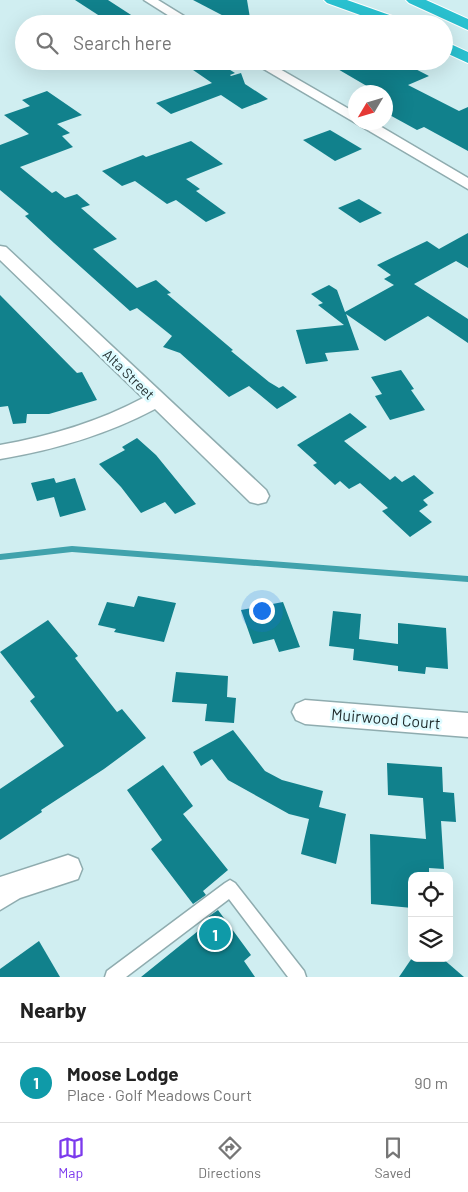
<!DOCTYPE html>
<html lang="en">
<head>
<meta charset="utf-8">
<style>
  :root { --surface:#fff; --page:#f6f6f6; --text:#222; --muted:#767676; --line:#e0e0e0; --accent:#7c3aed }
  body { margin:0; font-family:Barlow,sans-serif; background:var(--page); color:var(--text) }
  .controls { position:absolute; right:15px; bottom:15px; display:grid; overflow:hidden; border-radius:10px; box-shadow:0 5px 20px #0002 }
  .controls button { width:45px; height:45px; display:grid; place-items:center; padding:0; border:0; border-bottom:1px solid var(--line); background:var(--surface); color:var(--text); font:25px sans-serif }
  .compass { position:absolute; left:348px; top:85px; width:45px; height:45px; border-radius:50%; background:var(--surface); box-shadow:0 5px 20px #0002; rotate:232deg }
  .you { position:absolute; left:261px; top:610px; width:18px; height:18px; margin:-12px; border:4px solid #fff; border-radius:50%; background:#1a73e8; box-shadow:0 0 0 8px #1a73e833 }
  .badge { display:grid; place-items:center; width:32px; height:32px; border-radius:50%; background:var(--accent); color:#fff; font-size:16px; font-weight:700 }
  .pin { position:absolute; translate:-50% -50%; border:2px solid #fff; box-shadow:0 1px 5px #0006 }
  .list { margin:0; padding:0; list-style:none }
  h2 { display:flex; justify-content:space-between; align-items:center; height:65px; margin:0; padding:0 20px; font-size:21px }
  h2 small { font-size:16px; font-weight:400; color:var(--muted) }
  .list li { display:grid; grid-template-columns:32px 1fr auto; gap:15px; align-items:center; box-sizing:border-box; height:80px; padding:0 20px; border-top:1px solid var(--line) }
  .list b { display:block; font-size:19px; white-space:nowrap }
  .list p { margin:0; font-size:16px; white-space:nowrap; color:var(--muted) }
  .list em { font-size:16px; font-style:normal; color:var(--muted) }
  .icon { flex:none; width:28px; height:28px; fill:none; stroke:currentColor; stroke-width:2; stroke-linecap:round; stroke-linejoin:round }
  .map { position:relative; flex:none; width:468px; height:977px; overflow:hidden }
  .search { position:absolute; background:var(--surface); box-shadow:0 5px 20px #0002; left:15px; right:15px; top:15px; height:55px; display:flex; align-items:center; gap:12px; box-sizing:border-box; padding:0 18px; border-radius:28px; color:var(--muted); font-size:19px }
  .sheet { height:145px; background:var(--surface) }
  nav { display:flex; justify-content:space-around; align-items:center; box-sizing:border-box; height:70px; border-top:1px solid var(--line); background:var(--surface); font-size:14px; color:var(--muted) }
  nav a { display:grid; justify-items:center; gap:2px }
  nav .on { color:var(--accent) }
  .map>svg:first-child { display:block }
</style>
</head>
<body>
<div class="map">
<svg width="468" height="977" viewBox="0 0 468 977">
  <rect width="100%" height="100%" fill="#d0eef1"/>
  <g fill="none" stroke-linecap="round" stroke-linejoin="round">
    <!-- stream -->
    <path fill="#40a2ac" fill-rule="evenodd" d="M 72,546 L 468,576 L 468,582 L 72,552 L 0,560 L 0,554 Z"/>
  </g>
  <!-- building -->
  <g fill="#11818c">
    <path d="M 75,0 L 108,0 L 145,24 L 112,24 Z"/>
    <path d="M 193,0 L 247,0 L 251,24 L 239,24 Z"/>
    <path d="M 180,61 L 216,61 L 235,73 L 230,75 L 231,76 L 241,73 L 245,84 L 268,99 L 242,109 L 221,95 L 171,114 L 156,103 L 212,83 Z"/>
    <path d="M 324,61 L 400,61 L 429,76 L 408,85 L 459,111 L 468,107 L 468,151 L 424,127 L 417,130 L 386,113 L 386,92 L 377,92 Z"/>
    <path d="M 47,91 L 82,115 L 57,124 L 70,133 L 62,136 L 73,147 L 20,167 L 52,193 L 56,191 L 65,198 L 77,194 L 90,205 L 81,208 L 117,239 L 93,249 L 137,288 L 156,280 L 171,293 L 167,294 L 233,350 L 231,351 L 269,382 L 279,388 L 283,386 L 297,397 L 277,409 L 249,386 L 229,397 L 180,353 L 163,347 L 172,336 L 137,308 L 130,311 L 54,243 L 25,216 L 29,214 L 0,190 L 0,145 L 29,134 L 4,115 L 30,106 L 22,100 Z"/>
    <path d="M 330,130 L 362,149 L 335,161 L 303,140 Z"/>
    <path d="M 191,141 L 223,164 L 186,179 L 200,189 L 196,191 L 226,213 L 206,222 L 176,200 L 167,204 L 135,181 L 122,186 L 102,171 L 143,155 L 146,157 Z"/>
    <path d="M 359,199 L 382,213 L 360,223 L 338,208 Z"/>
    <path d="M 468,233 L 468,268 L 456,261 L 414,284 L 468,319 L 468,343 L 428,316 L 385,341 L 346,314 L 359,350 L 325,353 L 328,361 L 306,364 L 296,330 L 344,325 L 318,305 L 323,303 L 311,294 L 329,285 L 337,290 L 345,312 L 394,285 L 384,279 L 391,275 L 377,265 L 427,241 L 439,249 Z"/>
    <path d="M 0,295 L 77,373 L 82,372 L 97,400 L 49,414 L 27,414 L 26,423 L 13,424 L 8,406 L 0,407 Z"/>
    <path d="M 401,370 L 414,389 L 411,390 L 425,410 L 390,420 L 375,396 L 382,394 L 371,377 Z"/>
    <path d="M 350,413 L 367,427 L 344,441 L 390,480 L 395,476 L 402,482 L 414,475 L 434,493 L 423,500 L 428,505 L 419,511 L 432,522 L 410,537 L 382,511 L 388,508 L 360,483 L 349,489 L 340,481 L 335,485 L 313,465 L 317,463 L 297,445 Z"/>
    <path d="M 137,438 L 156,455 L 196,504 L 175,514 L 165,502 L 141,513 L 121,487 L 99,464 L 125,450 L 122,447 Z"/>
    <path d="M 54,478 L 56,483 L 75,478 L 86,510 L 60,517 L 54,497 L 37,501 L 31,483 Z"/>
    <path d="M 138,596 L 176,603 L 164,642 L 114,632 L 116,629 L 98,625 L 107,602 L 134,607 Z"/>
    <path d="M 283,602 L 300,647 L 279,652 L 274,639 L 253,644 L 241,610 Z"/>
    <path d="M 333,611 L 361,614 L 359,639 L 398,644 L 398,623 L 446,628 L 448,669 L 426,667 L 425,674 L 398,671 L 398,666 L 353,660 L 354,649 L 329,646 Z"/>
    <path d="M 48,620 L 78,656 L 75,658 L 117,712 L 122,709 L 146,738 L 104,769 L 41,810 L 42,812 L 0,840 L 0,789 L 64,746 L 30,701 L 35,697 L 0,652 Z"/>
    <path d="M 176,672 L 228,676 L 227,697 L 236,698 L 234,723 L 205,721 L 207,704 L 172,702 Z"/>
    <path d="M 233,730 L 265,771 L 282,780 L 323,791 L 319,807 L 346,814 L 336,864 L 301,854 L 309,819 L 289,814 L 228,780 L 212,759 L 201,766 L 193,752 Z"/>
    <path d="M 387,763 L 442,767 L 443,792 L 454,793 L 456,822 L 441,821 L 444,869 L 429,868 L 429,876 L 412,876 L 412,908 L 371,904 L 370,834 L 426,839 L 423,798 L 388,795 Z"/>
    <path d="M 163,765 L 193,806 L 183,814 L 228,870 L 203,891 L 206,895 L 193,904 L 151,849 L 162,840 L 127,790 Z"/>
    <path d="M 218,910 L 251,955 L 244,961 L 255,977 L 141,977 L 208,923 L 205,919 Z"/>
    <path d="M 39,941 L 60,977 L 0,977 L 0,969 Z"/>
    <path d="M 412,958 L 442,958 L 464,977 L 399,977 Z"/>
  </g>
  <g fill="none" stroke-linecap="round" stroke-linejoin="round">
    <defs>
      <path id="service" d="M 230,880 L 235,883 L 304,971 L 306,977 L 288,977 L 229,899 L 126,977 L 105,977 L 107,971 L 225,883 Z"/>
      <g id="minor">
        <path d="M 144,0 L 158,0 L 197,24 L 182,24 Z"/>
        <path d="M 250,61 L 266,61 L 356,113 L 356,122 L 373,122 L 468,178 L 468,189 Z"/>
        <path d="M 0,246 L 6,247 L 266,490 L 269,496 L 266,502 L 258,504 L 250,502 L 155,409 C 106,435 54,450 0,459 L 0,445 C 50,436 98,422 143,398 L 0,260 Z"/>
        <path d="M 305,700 L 468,713 L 468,737 L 305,724 L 296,720 L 292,712 L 296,704 Z"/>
        <path d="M 68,855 L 78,859 L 82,869 L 78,879 L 20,898 L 0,910 L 0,877 Z"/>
      </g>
      <g id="motorway">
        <path d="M 324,0 L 347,0 L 398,18 L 400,21 L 398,24 L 385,24 L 327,3 Z"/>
        <path d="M 406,0 L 426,0 L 468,19 L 468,30 L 409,3 Z"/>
        <path d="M 444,41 L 468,52 L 468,63 L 444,52 Z"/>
      </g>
    </defs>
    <!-- service casing -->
    <use href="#service" stroke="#8facaf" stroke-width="3"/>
    <!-- minor casing -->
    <use href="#minor" stroke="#8facaf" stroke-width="3"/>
    <!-- motorway casing -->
    <use href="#motorway" stroke="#fff" stroke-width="2"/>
    <!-- service -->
    <use href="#service" fill="#fff" fill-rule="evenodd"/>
    <!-- minor -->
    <use href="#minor" fill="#fff" fill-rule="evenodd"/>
    <!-- motorway -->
    <use href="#motorway" fill="#2ac1d0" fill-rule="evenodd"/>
  </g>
  <g text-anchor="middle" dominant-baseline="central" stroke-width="5" stroke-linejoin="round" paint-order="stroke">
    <!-- street labels -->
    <g font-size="14" fill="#1e292a" stroke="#ddfbff">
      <text transform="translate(129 374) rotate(44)">Alta Street</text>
    </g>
    <!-- near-street labels -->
    <g font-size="16" fill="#1e292a" stroke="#ddfbff">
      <text transform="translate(386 718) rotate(5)">Muirwood Court</text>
    </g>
  </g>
</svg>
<div class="controls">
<button><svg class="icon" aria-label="locate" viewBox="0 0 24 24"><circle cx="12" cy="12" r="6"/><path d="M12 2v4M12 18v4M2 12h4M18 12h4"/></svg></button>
<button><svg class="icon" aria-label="layers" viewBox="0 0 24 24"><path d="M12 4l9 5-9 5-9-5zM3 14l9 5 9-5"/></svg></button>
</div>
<svg class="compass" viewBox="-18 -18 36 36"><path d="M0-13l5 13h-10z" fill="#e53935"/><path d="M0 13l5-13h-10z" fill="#767676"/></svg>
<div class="you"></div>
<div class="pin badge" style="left:215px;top:934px;background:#0f9aa8">1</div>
<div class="search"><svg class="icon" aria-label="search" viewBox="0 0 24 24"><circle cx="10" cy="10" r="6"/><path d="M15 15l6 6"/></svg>Search here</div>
</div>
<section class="sheet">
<h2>Nearby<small></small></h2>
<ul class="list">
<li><span class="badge" style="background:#0f9aa8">1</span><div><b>Moose Lodge</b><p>Place · Golf Meadows Court</p></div><em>90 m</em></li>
</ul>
</section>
<nav>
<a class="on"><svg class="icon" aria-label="map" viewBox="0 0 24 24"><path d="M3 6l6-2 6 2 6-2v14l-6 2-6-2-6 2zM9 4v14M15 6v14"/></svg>Map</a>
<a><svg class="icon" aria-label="directions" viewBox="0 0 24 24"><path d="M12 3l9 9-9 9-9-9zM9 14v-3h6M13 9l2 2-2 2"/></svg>Directions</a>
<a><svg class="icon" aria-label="saved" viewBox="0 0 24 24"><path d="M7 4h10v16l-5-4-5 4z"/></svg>Saved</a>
</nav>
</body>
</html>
